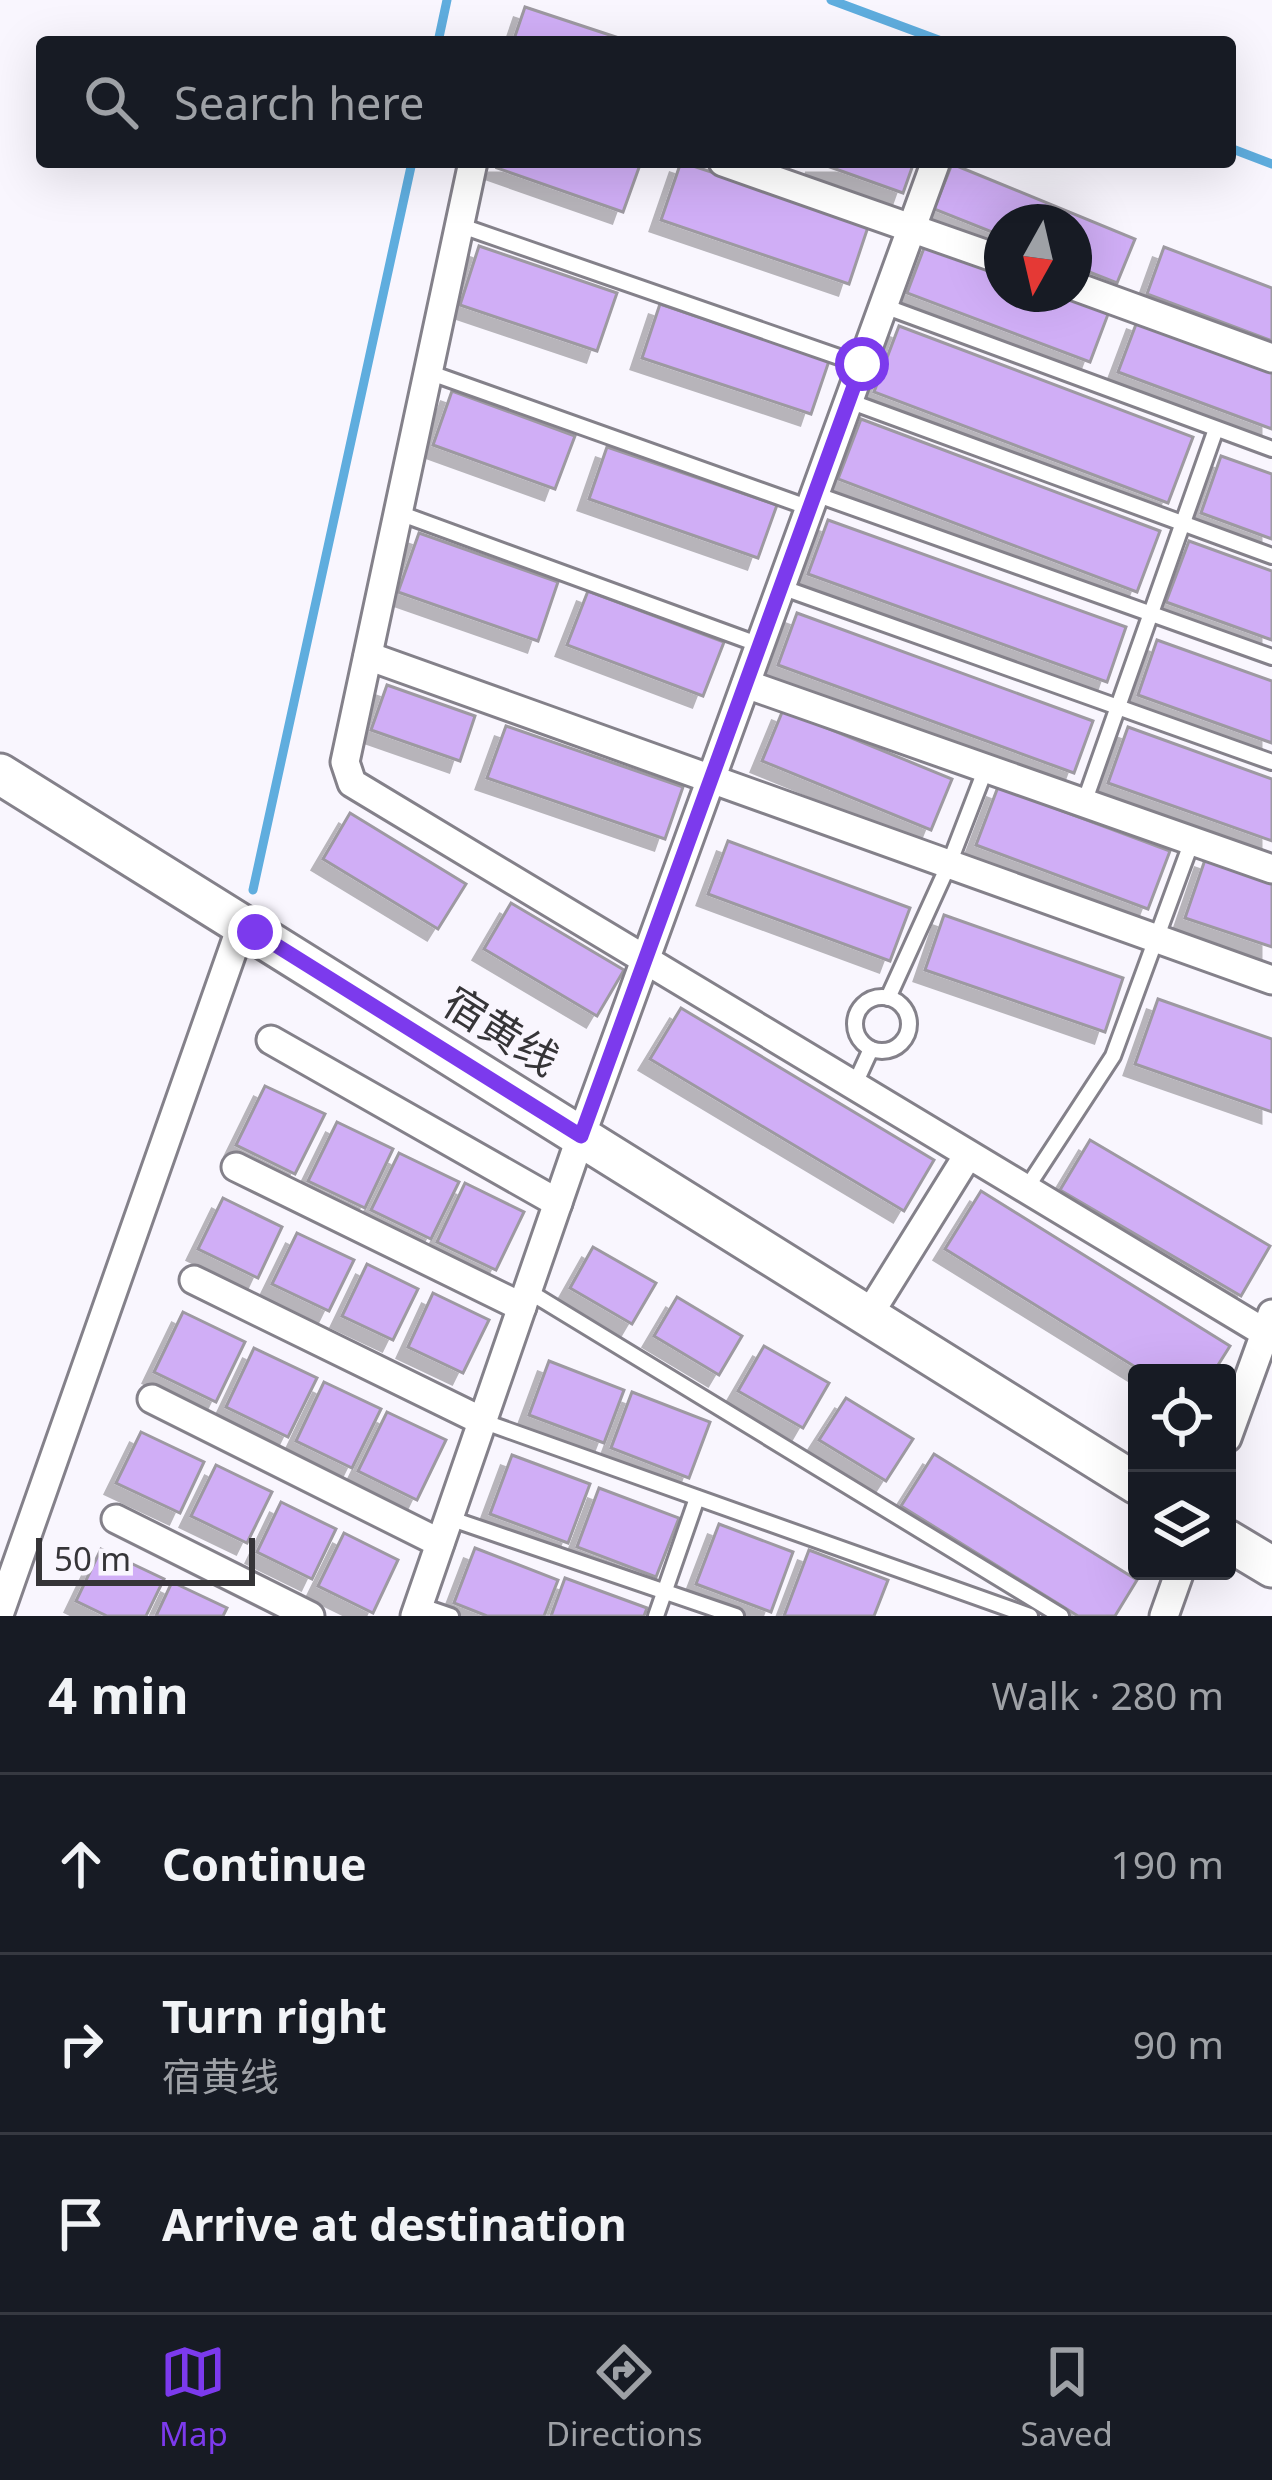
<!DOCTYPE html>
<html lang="en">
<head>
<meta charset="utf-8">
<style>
  :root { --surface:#171b24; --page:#20242c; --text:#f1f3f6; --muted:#9ea1a6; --line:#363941; --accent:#7c3aed }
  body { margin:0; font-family:"Noto Sans","Noto Sans SC",sans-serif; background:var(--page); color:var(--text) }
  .controls { position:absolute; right:36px; bottom:36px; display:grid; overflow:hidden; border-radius:12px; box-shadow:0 12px 48px #0002 }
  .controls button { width:108px; height:108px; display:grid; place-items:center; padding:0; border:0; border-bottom:3px solid var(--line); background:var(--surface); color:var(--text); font:60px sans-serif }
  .compass { position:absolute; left:984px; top:204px; width:108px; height:108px; border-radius:50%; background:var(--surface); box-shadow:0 12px 48px #0002; rotate:188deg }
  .scale { position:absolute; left:36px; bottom:30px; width:219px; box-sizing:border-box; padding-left:12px; border:6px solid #363538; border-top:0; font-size:33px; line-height:42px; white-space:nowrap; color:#363538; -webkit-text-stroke:9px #f9f6fe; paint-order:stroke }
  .stop { position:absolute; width:36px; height:36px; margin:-27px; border:9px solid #7c3aed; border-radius:50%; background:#fff }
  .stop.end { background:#7c3aed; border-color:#fff; box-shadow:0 3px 12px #0008 }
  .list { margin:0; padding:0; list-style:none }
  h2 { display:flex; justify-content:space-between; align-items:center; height:156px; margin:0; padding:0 48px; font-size:51px }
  h2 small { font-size:39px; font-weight:400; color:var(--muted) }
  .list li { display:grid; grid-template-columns:78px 1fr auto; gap:36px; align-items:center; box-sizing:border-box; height:180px; padding:0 48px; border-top:3px solid var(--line) }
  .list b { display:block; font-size:45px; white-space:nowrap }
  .list p { margin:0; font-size:39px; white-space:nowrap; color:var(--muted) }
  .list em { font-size:39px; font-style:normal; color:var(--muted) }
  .icon { flex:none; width:66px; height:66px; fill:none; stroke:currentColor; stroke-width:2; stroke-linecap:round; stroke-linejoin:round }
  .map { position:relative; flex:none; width:1272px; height:1616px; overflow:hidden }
  .search { position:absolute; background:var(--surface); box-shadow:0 12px 48px #0002; left:36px; right:36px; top:36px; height:132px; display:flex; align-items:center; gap:30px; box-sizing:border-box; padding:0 42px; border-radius:12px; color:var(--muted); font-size:45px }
  .sheet { height:696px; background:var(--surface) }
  nav { display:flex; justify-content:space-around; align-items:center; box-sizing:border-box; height:168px; border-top:3px solid var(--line); background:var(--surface); font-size:33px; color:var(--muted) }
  nav a { display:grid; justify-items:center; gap:6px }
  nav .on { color:var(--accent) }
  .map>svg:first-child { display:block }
</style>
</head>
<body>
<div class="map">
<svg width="1272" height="1616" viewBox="0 0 1272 1616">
  <defs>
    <filter id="shadow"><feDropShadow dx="-11" dy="11" stdDeviation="0" flood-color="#0004"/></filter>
  </defs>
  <rect width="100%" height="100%" fill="#f9f6fe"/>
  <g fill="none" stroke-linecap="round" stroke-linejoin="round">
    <!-- stream -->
    <g stroke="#5fadde" stroke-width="9">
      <path d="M 831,0 L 944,42"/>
      <path d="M 438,42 L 447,0"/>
      <path d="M 1230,148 L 1272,164"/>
      <path d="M 253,890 L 412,162"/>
    </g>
  </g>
  <!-- building -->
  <g fill="#d0aef6" stroke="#9d99a1" stroke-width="3" filter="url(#shadow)">
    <path d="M 525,7 L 631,42 L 513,42 Z"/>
    <path d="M 500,162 L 641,162 L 623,212 L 497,168 Z"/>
    <path d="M 681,162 L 869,224 L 849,284 L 661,220 Z"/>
    <path d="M 816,162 L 914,162 L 903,193 Z"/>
    <path d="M 952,164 L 1135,239 L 1117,283 L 1074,266 L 1074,222 L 1002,222 L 1002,236 L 934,209 Z"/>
    <path d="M 927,240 L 1002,268 L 1002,294 L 1070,294 L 1110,309 L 1090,362 L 907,293 Z"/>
    <path d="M 479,246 L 617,293 L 597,351 L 460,305 Z"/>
    <path d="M 1164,247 L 1272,288 L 1272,341 L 1147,294 Z"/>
    <path d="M 660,304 L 829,361 L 811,414 L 642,358 Z"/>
    <path d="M 1138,319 L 1272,369 L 1272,429 L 1118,372 Z"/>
    <path d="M 899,326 L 1193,437 L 1168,503 L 874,392 Z"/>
    <path d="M 452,391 L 575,436 L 555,489 L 433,445 Z"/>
    <path d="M 861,419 L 1160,531 L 1137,592 L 838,479 Z"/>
    <path d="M 607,447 L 777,505 L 758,558 L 589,499 Z"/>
    <path d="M 1221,456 L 1272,474 L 1272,539 L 1201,513 Z"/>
    <path d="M 828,520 L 1126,627 L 1107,682 L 808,574 Z"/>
    <path d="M 419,533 L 558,582 L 538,641 L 398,592 Z"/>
    <path d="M 1189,541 L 1272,571 L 1272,640 L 1166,602 Z"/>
    <path d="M 588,591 L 724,642 L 703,696 L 567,645 Z"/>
    <path d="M 797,613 L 1093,721 L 1074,773 L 778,665 Z"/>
    <path d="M 1157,640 L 1272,681 L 1272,743 L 1138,695 Z"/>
    <path d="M 387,685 L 475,716 L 460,761 L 371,730 Z"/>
    <path d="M 783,710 L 952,779 L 931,830 L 762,761 Z"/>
    <path d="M 506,726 L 683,787 L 665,839 L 487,778 Z"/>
    <path d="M 1128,727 L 1272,779 L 1272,841 L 1108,783 Z"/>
    <path d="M 998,787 L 1170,851 L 1148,909 L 976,845 Z"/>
    <path d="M 350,813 L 466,884 L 438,929 L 323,859 Z"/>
    <path d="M 728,841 L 910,908 L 890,961 L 708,894 Z"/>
    <path d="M 1206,857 L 1272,879 L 1272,947 L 1185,918 Z"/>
    <path d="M 511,903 L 624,970 L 597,1016 L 484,949 Z"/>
    <path d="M 944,915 L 1123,978 L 1105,1032 L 925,970 Z"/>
    <path d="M 1158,999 L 1272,1039 L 1272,1112 L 1135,1064 Z"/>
    <path d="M 681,1008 L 934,1160 L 904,1211 L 650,1059 Z"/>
    <path d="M 265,1086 L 325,1114 L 295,1174 L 236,1145 Z"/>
    <path d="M 337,1122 L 393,1149 L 365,1208 L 308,1181 Z"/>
    <path d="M 1090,1140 L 1270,1246 L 1241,1296 L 1060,1190 Z"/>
    <path d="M 399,1153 L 459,1182 L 431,1239 L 371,1210 Z"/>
    <path d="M 465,1183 L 524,1212 L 496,1270 L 437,1242 Z"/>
    <path d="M 981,1191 L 1230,1346 L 1213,1373 L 1145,1373 L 945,1249 Z"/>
    <path d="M 223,1198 L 282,1227 L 258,1278 L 198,1249 Z"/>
    <path d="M 297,1233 L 354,1260 L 329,1311 L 272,1284 Z"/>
    <path d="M 593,1247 L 656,1283 L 632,1324 L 570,1288 Z"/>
    <path d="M 367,1264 L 418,1289 L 393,1340 L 342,1316 Z"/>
    <path d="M 433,1293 L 489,1320 L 463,1373 L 408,1347 Z"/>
    <path d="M 677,1297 L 742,1336 L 719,1375 L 654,1336 Z"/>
    <path d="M 183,1312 L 245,1342 L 216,1402 L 154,1372 Z"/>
    <path d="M 764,1346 L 829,1383 L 803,1428 L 738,1391 Z"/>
    <path d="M 254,1348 L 317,1378 L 288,1437 L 226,1407 Z"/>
    <path d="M 549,1361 L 624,1390 L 604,1443 L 529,1415 Z"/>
    <path d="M 324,1382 L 381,1409 L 352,1468 L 296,1441 Z"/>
    <path d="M 632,1392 L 710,1422 L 689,1478 L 611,1448 Z"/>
    <path d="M 846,1398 L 913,1439 L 886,1481 L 819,1440 Z"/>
    <path d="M 387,1412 L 446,1440 L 417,1500 L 358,1471 Z"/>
    <path d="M 141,1432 L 204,1462 L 180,1513 L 116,1483 Z"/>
    <path d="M 934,1454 L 1137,1580 L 1115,1616 L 1078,1616 L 901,1506 Z"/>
    <path d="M 512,1455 L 590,1484 L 568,1543 L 490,1514 Z"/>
    <path d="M 216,1465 L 272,1492 L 247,1543 L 191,1516 Z"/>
    <path d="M 599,1488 L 679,1518 L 656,1577 L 577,1547 Z"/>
    <path d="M 281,1502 L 336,1529 L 312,1579 L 257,1552 Z"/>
    <path d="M 719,1524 L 793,1552 L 771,1612 L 696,1584 Z"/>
    <path d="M 344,1533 L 398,1560 L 373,1613 L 318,1586 Z"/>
    <path d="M 475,1548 L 558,1580 L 544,1616 L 487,1616 L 454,1603 Z"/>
    <path d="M 101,1549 L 164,1579 L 146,1616 L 107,1616 L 76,1601 Z"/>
    <path d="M 809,1550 L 888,1580 L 874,1616 L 784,1616 Z"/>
    <path d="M 565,1578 L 647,1608 L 644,1616 L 551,1616 Z"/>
    <path d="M 172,1582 L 227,1608 L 223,1616 L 156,1616 Z"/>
  </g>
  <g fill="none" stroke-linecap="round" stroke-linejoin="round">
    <defs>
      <g id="service">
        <path d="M 459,225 L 862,365"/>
        <path d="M 884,306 L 1272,449"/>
        <path d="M 428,372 L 810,508"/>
        <path d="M 849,401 L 1272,556"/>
        <path d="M 815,494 L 1272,657"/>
        <path d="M 399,513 L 760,645"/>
        <path d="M 781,587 L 1272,762"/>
        <path d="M 1084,803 L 1216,429"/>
        <circle cx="882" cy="1024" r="27"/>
        <path d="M 888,998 L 949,864 L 986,768"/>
        <path d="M 854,1086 L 871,1049"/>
        <path d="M 1026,1189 L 1113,1056 L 1192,841"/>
        <path d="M 528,1291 L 1061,1616"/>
        <path d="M 482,1421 L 1030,1616"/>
        <path d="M 449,1518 L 736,1616"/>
        <path d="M 419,1605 L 451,1616"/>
        <path d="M 656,1616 L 697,1498"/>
      </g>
      <g id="minor">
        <path d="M 473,162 L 345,762 L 352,783 L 1272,1337"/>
        <path d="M 723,162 L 1002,260"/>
        <path d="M 1074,286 L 1272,358"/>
        <path d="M 368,656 L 1272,980"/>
        <path d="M 746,684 L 1272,869"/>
        <path d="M 271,1040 L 558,1203"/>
        <path d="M 236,1167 L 522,1307"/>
        <path d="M 194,1280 L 482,1421"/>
        <path d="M 868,1316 L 968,1155"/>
        <path d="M 152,1399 L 440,1543"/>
        <path d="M 1227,1438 L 1272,1314"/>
        <path d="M 116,1519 L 310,1616"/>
        <path d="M 0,1612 L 242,924"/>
        <path d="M 415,1616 L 581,1136 L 935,164"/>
        <path d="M 1164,1616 L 1180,1571"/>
      </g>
      <g id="secondary">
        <path d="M 0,774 L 1137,1484"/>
        <path d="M 1227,1540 L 1272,1567"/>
      </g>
    </defs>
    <!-- service casing -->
    <use href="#service" stroke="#84818a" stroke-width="20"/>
    <!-- minor casing -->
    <use href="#minor" stroke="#84818a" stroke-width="33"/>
    <!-- secondary casing -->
    <use href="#secondary" stroke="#84818a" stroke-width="45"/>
    <!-- service -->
    <use href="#service" stroke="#fff" stroke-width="14"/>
    <!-- minor -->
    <use href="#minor" stroke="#fff" stroke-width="27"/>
    <!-- secondary -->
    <use href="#secondary" stroke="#fff" stroke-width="39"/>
  </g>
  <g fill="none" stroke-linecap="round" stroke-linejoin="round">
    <!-- route -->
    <path stroke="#7c3aed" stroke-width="15" d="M 255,932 L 581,1136 L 862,364"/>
  </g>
  <g text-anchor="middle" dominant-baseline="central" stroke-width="10" stroke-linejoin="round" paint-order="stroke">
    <!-- street labels -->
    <g font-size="42" fill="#363538" stroke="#f9f6fe">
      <text transform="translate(502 1030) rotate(32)">宿黄线</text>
    </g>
  </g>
</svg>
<div class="controls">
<button><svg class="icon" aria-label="locate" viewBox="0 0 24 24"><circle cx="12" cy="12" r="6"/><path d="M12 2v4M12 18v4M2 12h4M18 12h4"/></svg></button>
<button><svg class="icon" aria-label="layers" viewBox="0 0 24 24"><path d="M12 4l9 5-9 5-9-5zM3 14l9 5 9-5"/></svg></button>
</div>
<svg class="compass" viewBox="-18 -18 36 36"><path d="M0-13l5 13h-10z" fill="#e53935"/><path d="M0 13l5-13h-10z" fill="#9ea1a6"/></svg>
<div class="scale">50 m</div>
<div class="stop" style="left:862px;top:364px"></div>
<div class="stop end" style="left:255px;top:932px"></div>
<div class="search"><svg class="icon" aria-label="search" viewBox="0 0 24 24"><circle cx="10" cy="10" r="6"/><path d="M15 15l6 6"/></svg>Search here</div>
</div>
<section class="sheet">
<h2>4 min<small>Walk · 280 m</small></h2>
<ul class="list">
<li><svg class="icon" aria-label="ahead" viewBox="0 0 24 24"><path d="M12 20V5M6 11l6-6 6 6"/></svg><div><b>Continue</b></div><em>190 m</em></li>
<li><svg class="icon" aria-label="right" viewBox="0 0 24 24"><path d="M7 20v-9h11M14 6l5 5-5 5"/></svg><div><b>Turn right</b><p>宿黄线</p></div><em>90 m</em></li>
<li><svg class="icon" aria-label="arrive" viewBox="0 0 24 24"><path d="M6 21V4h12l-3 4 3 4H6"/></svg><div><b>Arrive at destination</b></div></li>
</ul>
</section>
<nav>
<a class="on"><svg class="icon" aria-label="map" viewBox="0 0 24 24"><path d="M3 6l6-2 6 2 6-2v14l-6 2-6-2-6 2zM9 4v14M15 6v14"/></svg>Map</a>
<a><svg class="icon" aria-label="directions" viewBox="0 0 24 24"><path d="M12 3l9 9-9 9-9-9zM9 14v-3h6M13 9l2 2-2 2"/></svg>Directions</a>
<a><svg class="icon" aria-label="saved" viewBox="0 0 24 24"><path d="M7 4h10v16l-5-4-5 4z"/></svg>Saved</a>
</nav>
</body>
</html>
